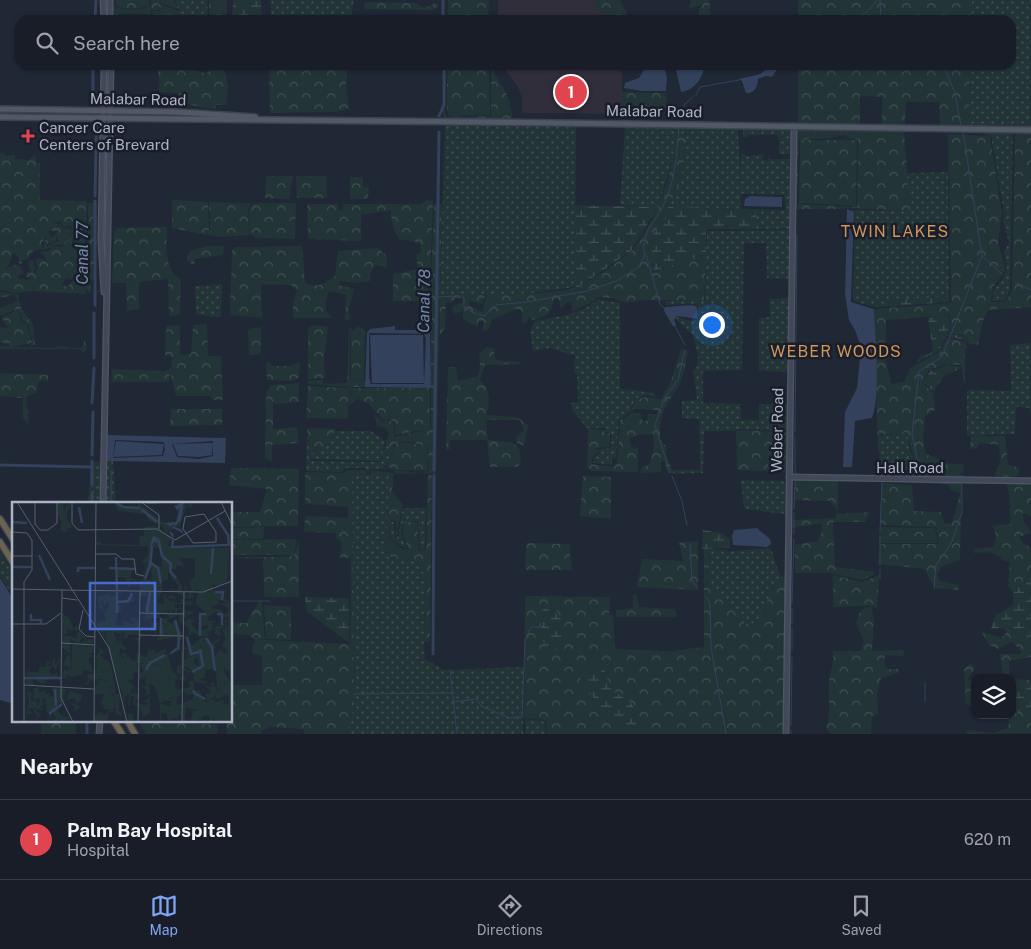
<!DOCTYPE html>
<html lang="en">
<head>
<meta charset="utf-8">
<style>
  :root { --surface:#181d28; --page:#212630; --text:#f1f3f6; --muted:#9fa2a8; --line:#363b45; --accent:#81a4f4 }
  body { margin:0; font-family:"Public Sans",sans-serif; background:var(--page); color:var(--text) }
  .controls { position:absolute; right:15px; bottom:15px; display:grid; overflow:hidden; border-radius:10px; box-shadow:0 1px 4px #0004 }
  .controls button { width:45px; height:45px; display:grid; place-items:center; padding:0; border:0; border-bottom:1px solid var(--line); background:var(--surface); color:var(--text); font:25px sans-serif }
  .you { position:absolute; left:711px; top:324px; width:18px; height:18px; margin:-12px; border:4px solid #fff; border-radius:50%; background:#1a73e8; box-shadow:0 0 0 8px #1a73e833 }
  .badge { display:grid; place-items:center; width:32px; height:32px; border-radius:50%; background:var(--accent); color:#fff; font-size:16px; font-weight:700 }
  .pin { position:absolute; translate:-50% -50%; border:2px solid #fff; box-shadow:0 1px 5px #0006 }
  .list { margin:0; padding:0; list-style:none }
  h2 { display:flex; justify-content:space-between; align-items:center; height:65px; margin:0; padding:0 20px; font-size:21px }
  h2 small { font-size:16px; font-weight:400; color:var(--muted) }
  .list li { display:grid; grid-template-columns:32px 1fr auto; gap:15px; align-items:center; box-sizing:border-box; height:80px; padding:0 20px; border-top:1px solid var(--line) }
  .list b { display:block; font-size:19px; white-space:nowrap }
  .list p { margin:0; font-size:16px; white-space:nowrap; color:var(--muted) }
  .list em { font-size:16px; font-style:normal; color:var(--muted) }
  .icon { flex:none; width:28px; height:28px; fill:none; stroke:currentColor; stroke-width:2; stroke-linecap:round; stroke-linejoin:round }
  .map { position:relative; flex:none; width:1031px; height:734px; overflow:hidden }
  .search { position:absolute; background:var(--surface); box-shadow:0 1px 4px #0004; left:15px; right:15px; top:15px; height:55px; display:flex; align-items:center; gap:12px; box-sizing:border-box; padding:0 18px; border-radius:15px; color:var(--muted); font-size:19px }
  .sheet { height:145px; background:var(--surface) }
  nav { display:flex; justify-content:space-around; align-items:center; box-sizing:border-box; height:70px; border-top:1px solid var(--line); background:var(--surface); font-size:14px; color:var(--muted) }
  nav a { display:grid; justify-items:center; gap:2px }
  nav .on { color:var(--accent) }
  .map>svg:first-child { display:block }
</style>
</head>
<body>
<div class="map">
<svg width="1031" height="734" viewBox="0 0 1031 734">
  <defs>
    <pattern id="grass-dots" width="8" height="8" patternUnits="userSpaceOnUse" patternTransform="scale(1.25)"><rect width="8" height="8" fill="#233437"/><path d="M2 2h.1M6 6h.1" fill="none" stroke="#404f52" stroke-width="1.8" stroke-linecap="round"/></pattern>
    <pattern id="forest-crowns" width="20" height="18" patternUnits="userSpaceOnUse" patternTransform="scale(1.25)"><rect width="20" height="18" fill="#233437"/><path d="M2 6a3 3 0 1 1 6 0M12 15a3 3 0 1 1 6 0" fill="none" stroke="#404f52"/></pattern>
    <pattern id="wetland-marsh" width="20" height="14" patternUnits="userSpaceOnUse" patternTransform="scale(1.25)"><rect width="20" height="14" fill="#233437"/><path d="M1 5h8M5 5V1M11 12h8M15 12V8" fill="none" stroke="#404f52"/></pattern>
  </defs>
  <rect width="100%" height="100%" fill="#202735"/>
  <!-- medical -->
  <g fill="#302e3a">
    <path d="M 498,0 L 596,0 L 614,20 L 498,20 Z"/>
    <path d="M 502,65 L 615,65 L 622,74 L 622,114 L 522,113 L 522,97 L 518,87 Z"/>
  </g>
  <!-- grass -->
  <g fill="url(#grass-dots)">
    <path d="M 175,0 L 207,0 L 208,20 L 182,20 Z"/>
    <path d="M 271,0 L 354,0 L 351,16 L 271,17 Z"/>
    <path d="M 972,0 L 1031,0 L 1031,126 L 969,126 L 970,65 L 1011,65 L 1011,20 L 971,20 Z"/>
    <path d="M 445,125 L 576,125 L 575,287 L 517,295 L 440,294 Z"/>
    <path d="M 625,126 L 738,129 L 741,180 L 741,153 L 748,156 L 764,154 L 762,160 L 767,160 L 770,156 L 769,159 L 790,159 L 789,229 L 756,229 L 756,209 L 786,210 L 784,195 L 741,194 L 741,209 L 668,207 L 681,180 L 687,141 L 674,135 L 676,148 L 658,207 L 620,205 Z"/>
    <path d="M 743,128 L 789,129 L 792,133 L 791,154 L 777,154 L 779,152 L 779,138 L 777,135 L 747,135 L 747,137 L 743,137 Z"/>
    <path d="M 983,131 L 1013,131 L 1010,290 L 1005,301 L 992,301 L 994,289 L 1000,283 L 1007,270 L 1004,252 L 1009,243 L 1003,221 L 1004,213 L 991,136 L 984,134 Z"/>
    <path d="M 948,172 L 949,297 L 892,300 L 883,307 L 874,307 L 853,301 L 855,212 L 851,210 L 909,211 L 907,173 Z"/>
    <path d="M 790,211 L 790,279 L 767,278 L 766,243 L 744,243 L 742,370 L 703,371 L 703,403 L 741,404 L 741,420 L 759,420 L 759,404 L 787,404 L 788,372 L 759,371 L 759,318 L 770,317 L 769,299 L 790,298 L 789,431 L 736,429 L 735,431 L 704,431 L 703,473 L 673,474 L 673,470 L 700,470 L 699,419 L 682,418 L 682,401 L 697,400 L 693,369 L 696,369 L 698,358 L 693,335 L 675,319 L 678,317 L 690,321 L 699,319 L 698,305 L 693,304 L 666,305 L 666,301 L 705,301 L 707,231 L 789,230 Z"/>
    <path d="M 222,284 L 221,317 L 196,315 L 195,286 Z"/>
    <path d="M 598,299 L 620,303 L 620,388 L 653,393 L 656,397 L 646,395 L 635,399 L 631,409 L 634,411 L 629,412 L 623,418 L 619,418 L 616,458 L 612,458 L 612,465 L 593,463 L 595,456 L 600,453 L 598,449 L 611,448 L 611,433 L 606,432 L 604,428 L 587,428 L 573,411 L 571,403 L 578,402 L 577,374 L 574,373 L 575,356 L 550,348 L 533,351 L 530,330 L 535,321 C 557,317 582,314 598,299 Z"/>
    <path d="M 1031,343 L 1031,416 L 1030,408 L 1016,407 L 1015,434 L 967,436 L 967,390 L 1011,391 L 1010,345 Z"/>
    <path d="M 336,431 L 371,431 L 385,441 L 381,461 L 311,459 L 310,454 L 330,444 Z"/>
    <path d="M 907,432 L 909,448 L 916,464 L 912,472 L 879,471 L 880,436 Z"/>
    <path d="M 307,435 L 311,461 L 381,462 L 387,439 L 389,441 L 389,461 L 385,467 L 388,469 L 370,469 L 368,473 L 364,468 L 347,468 L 341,472 L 306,471 Z"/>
    <path d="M 102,461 L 101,503 L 88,503 L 91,463 Z"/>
    <path d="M 105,461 L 113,461 L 116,503 L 104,503 Z"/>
    <path d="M 352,474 L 389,475 L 386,556 L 416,561 L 426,577 L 424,642 L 425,659 L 444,670 L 524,667 L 523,734 L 348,734 L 348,719 L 354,711 Z"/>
    <path d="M 741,480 L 787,481 L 786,514 L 744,509 Z"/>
    <path d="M 403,508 L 426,508 L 425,549 L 420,550 L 418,521 L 403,522 L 401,536 L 407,548 L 400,546 L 390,537 L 391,522 L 394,522 L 395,538 L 397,538 Z"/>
    <path d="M 771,548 L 780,576 L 756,624 L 743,624 L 729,604 L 708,584 L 710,549 L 725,552 Z"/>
    <path d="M 0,551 L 14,574 L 14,598 L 0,576 Z"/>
    <path d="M 525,719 L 545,721 L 546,734 L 525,734 Z"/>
  </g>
  <!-- forest -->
  <g fill="url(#forest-crowns)" fill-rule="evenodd">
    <path d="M 113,0 L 115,7 C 124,11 142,11 151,5 L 151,0 L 174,0 L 178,9 L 158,2 L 159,10 L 151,10 L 151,20 L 148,20 L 147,14 L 118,14 L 116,20 L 114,20 Z"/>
    <path d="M 115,0 L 149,0 L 150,5 C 142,9 125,10 116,6 Z"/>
    <rect x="209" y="0" width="18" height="20"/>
    <path d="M 448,0 L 489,0 L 488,20 L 448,20 Z"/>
    <path d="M 594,0 L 620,0 L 630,20 L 609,20 L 606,13 L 595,10 Z"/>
    <path d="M 691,0 L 709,0 L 711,20 L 699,20 L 699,8 L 703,5 L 689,8 Z"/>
    <path d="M 798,0 L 972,0 L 971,20 L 798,20 Z"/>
    <path d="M 365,2 L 416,3 L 424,8 L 438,2 L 438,7 L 432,10 L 366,9 L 364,7 Z"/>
    <path d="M 158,3 L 180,12 L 182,20 L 152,20 L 152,11 L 161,11 Z"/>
    <path d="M 351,16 L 351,20 L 271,20 L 271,17 Z"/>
    <path d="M 269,65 L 348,65 L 346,86 L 349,108 L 337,112 L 270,113 Z"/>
    <path d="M 443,65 L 446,65 L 445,112 L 448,117 L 491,116 L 491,65 C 499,85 513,96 512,119 L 443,119 Z"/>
    <path d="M 447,65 L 489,65 L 490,115 L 449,116 L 447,112 Z"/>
    <path d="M 798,65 L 970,65 L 969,126 L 940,125 L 939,102 L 906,102 L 905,124 L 882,124 L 882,97 L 860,96 L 860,124 L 798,123 Z"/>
    <path d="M 188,68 L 205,73 L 212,69 L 224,68 L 228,87 L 226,105 L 216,105 L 215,109 C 204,108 194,105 182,104 L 178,93 L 159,92 L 158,70 Z"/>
    <path d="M 622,92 L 665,93 L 667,98 L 665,112 L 655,118 L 624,115 L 621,114 Z"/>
    <path d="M 796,128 L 904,130 L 910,211 L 847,208 L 845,209 L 795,209 ZM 845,135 L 848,138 L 858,139 L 857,207 L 797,204 L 799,140 L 830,138 Z"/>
    <path d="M 948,134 L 990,136 L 1002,213 L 998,243 L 1006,270 L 993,287 L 991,302 L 1006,302 L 1012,290 L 1015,134 L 1031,134 L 1031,307 L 988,310 L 983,321 L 978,345 L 969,344 L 968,340 L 963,335 L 948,334 L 951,326 L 950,315 L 886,320 L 886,359 L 891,384 L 904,382 L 910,368 L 939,352 L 947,338 L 965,342 L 965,382 L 964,383 L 961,365 L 949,364 L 929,370 L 922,383 L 933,392 L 935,410 L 925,416 L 923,439 L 926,454 L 950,464 L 964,464 L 963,472 L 959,475 L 912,475 L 916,464 L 906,432 L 880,435 L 881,453 L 878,452 L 874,309 L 951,303 Z"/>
    <path d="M 673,135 L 684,135 L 687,141 L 681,180 L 668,207 L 668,216 L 651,237 L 655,272 L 690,258 L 706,260 L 704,301 L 645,300 L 626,303 L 611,298 L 598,297 C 590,305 582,306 573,312 L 571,302 L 566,303 L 561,309 L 559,300 L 554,299 C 551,313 548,317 533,320 L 529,316 L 526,323 L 522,323 L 522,311 L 516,309 L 492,320 L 488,330 L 482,331 L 484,321 L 479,321 L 477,327 L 463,319 L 463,311 L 454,314 L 452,307 L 463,302 L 462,298 L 457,298 L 451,303 L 446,302 L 445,328 L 440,335 L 440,294 L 482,294 L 485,296 L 482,304 L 470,301 L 469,305 L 482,312 L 487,294 C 512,295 555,294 578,287 C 585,285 626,256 632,251 C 652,228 679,165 673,135 Z"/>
    <path d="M 800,140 L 857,140 L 856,206 L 799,203 Z"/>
    <path d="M 3,152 L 6,156 L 15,155 L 15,159 L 29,160 L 35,154 L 36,163 L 40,163 L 40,200 L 87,201 L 86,235 L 83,225 L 73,228 L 69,225 L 64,228 L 61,221 L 56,222 L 53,220 L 55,223 L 58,224 L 58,229 L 56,231 L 48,231 L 51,238 L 56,234 L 56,241 L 47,244 L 45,237 L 42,243 L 42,249 L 33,251 L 28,259 L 22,260 L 22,264 L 19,263 L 18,256 L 13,252 L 11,261 L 5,269 L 15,265 L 20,266 L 24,272 L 18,277 L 21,280 L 23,278 L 26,280 L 32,278 L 26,277 L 26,272 L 31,271 L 28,264 L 31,260 L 34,262 L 33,266 L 36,268 L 33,271 L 35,274 L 38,267 L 35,260 L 39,258 L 47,261 L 41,252 L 51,250 L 52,246 L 62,247 L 62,250 L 63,244 L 68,240 L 72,242 L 71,246 L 80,252 L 81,249 L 75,246 L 74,239 L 79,239 L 84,236 L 87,252 L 80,264 L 85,261 L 86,267 L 81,269 L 82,274 L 76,274 L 71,280 L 66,278 L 62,284 L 67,287 L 74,280 L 78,284 L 81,283 L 85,287 L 86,294 L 31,291 L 15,293 L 0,290 L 0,154 Z"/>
    <path d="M 268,176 L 293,176 L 289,199 L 265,198 L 266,177 Z"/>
    <path d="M 296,176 L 326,176 L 327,198 L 297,198 Z"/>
    <path d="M 350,177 L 363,177 L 363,187 L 369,187 L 368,199 L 350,199 Z"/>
    <path d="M 172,200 L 208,202 L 209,231 L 206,235 L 172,228 Z"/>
    <path d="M 427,200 L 433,201 L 430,279 L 431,331 L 420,328 L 421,301 L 393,301 L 393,274 L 418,269 L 416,255 L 421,252 L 421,245 L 413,241 L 400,240 C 393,231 391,222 391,210 L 361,215 L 361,241 L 308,239 L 307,204 L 338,204 L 339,210 L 342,211 L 343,204 L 421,204 Z"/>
    <path d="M 209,202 L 251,203 L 248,210 L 250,235 L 219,237 L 207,235 L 210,231 Z"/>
    <path d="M 88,203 L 97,203 L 96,279 L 90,281 L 91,292 L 88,292 L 82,281 L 79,283 L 73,278 L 83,275 L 82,270 L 87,268 L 85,260 C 89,245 88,221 88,203 Z"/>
    <path d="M 261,203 L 296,203 L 295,239 L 255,238 L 250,233 L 249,210 L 252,204 Z"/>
    <path d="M 434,204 L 442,204 L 436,473 L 395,474 L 394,471 L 388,469 L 420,473 L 429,471 L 428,447 L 407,441 L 395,444 L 389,461 L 389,441 L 387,439 L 389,433 L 386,428 L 377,426 L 374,413 L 383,422 L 388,420 L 394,423 L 394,437 L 431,429 L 431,337 L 427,332 L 432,331 L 431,279 Z"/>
    <path d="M 60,223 L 64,229 L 69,227 L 70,229 L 83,226 L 83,234 L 79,238 L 73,237 L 73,241 L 67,239 L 62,245 L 52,245 L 50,248 L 43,250 L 45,239 L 47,246 L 58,241 L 56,233 Z"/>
    <path d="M 167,227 C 167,245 163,269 181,280 L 180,315 L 169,316 L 168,279 L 139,282 L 139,309 L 127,311 L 126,283 L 112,283 L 114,234 L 117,228 Z"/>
    <path d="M 208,246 L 224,246 L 223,255 L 195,259 L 194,265 L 187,261 L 187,256 L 192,250 Z"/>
    <path d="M 302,246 L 305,282 C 317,289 324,284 335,276 L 338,251 L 378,248 L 387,256 L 387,268 L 376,265 L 370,274 L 370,281 L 357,283 L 340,281 L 339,285 L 354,289 L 348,312 L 351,318 L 345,321 L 346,295 L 329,291 L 326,301 L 326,311 L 333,318 L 293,318 L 293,303 L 297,291 L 291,285 L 261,284 L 262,318 L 230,315 L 232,250 L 235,247 Z"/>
    <path d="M 0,292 L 18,294 L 21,309 L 33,324 L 35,345 L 28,346 L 33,343 L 28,323 L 22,321 L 21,313 L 15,310 L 0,316 L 0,308 L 18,301 L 14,295 L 0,298 Z"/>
    <path d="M 16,311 L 20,314 L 21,322 L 27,324 L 32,343 L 12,347 L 53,348 C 63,342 74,353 83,346 L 85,339 L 87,349 L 83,353 L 80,349 L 0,349 L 0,346 L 10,346 L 10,343 L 7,344 L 0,342 L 0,327 L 8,328 L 1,317 Z"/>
    <path d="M 207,324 L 208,356 L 221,356 L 223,400 L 213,400 L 210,396 L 176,396 L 170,372 L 169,382 L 111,382 L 112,369 L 166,371 L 171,368 L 172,357 L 165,355 L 166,326 L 180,325 L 180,355 L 191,354 L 193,325 Z"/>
    <path d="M 313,325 L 328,327 L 324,361 L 325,378 L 308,379 L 308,328 Z"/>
    <path d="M 359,326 L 365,330 L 364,380 L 351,380 L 351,332 Z"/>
    <path d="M 261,327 L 261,354 L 249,355 L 248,329 Z"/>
    <path d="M 349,328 L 352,328 L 350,332 L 350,380 L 365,381 L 365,387 L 352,387 L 351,397 L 357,399 L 349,406 L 350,387 L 308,384 L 308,381 L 323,380 L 323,384 L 347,383 Z"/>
    <path d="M 486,347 L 494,349 L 495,359 C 504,363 514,359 523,364 L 485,365 L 480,379 C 491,391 490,399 487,415 L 517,417 L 528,425 L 524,446 L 517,443 L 516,438 L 524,430 L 520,420 L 486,420 L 488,440 L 511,442 L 519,448 L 521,461 L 518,467 L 490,467 L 487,440 L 449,440 L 450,449 L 446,450 L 448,367 L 456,367 L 458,381 L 477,377 L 480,369 L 479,354 Z"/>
    <path d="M 681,349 L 689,351 C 685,362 685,375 679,385 C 665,410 660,408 660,439 L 666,446 L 666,454 L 673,473 L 668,473 L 664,461 L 661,462 L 661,472 L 641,473 L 642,467 L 649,465 L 654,448 L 653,434 L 637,435 L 630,438 L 631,447 L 638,448 L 638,472 L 591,471 L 587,467 L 588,428 L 604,430 L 605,433 L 610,433 L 610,447 L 596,448 L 599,452 L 594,455 L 591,464 L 613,467 L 617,463 L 620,419 L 624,419 L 630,413 L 640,413 L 643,421 L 647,421 L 648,414 L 657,414 L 658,410 L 632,409 L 635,400 L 646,397 L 661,399 L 671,381 Z"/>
    <path d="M 268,361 L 273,366 L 292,366 L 300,362 L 299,378 L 291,381 L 267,380 L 266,365 Z"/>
    <path d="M 0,373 L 48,375 L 48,383 L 44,380 L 38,382 L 37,392 L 26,397 L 29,424 L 23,418 L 23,398 L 0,396 Z"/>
    <path d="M 299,383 L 299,402 L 273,404 L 273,429 L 297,427 L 299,443 L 272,445 L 272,461 L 265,458 L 266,393 L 271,385 Z"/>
    <path d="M 308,386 L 349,388 L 348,419 L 306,418 Z"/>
    <path d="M 353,388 L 430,388 L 430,429 L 395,435 L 395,422 L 388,419 L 384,421 L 368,403 L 352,397 Z"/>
    <path d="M 171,409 L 222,409 L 222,425 L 170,426 Z"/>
    <path d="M 307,428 L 336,429 L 330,444 L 310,454 Z"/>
    <path d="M 736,430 L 788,432 L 786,472 L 737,470 Z"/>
    <path d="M 971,436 L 1005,436 L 1008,464 L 1019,468 L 1019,476 L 994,478 L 1000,461 L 999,445 L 979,443 L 977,448 L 970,449 Z"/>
    <path d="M 407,442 L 427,447 L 428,471 L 396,470 L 387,467 L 396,444 Z"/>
    <path d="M 231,468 L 299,469 L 298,526 L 231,527 L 231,512 L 260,512 L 267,489 L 229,485 Z"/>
    <path d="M 348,470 L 364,470 L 367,474 L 352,474 L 354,711 L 348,719 L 348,734 L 305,734 L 303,729 L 270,727 L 261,731 L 261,734 L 227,734 L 226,720 L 231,720 L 231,685 L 262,685 L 262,656 L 253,654 L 252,649 L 255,641 L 251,636 L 231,633 L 231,622 L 246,623 L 259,601 L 262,601 L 265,640 L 350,644 L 351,558 L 340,558 L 342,542 L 337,539 L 335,533 L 304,532 L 305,516 L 348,518 L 348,507 L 305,504 L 305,472 L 342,473 Z"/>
    <path d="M 371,470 L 394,473 L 392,491 L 403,505 L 396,537 L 396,521 L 391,520 L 389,537 L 400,548 L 409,550 L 403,536 L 404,522 L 417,522 L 419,551 L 426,550 L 428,474 L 432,475 L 430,642 L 424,642 L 426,577 L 416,561 L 386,556 L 389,475 L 371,475 Z"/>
    <path d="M 583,476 L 611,477 L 611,519 L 580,516 Z"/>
    <path d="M 795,480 L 838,480 L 838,514 L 870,512 L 865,522 L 833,522 L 835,567 L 875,572 L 873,575 L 862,580 L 829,573 L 795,573 L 795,545 L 817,541 L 822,532 L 821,523 L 792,528 L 793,520 L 836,518 L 837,510 L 830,501 L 794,500 Z"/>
    <path d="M 946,482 L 962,484 L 960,560 L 941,567 L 937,576 L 939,581 L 959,585 L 958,590 L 935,588 L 924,569 L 878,564 L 880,544 L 939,544 L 936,527 L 880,525 L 882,483 L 912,485 L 914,511 L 941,512 L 945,524 L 952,523 L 960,493 L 951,490 Z"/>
    <path d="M 1006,483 L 1031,483 L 1031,516 L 1022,513 L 1025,524 L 1029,527 L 1031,533 L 1019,537 L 1023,543 L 1031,548 L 1031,574 L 1013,593 L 1008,586 L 1010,562 L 1002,560 C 995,551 985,552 974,553 L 974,549 L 993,547 C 997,539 997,534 992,526 L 1010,524 L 1010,498 Z"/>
    <path d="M 264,527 L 263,539 L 231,539 L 231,528 Z"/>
    <path d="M 880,527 L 935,528 L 938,543 L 879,543 Z"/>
    <path d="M 297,539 L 294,555 L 231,555 L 231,540 Z"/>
    <path d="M 299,540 L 299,597 L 264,597 L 263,559 L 231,558 L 294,556 Z"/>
    <path d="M 698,541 L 698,590 L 637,587 L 642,559 L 683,561 L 679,542 Z"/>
    <path d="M 526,543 L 569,544 L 572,570 L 525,570 Z"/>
    <path d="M 704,549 L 729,550 L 725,552 L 710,550 L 708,584 L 729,604 L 743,624 L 756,623 L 780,576 L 786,577 L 784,734 L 547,734 L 546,720 L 524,718 L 525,596 L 610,597 L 609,616 L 613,614 L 615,649 L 671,651 L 704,647 Z"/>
    <path d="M 833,575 L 862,582 L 879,575 L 877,608 L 872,606 L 833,607 Z"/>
    <path d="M 633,594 L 636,594 L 639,607 L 675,609 L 677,617 L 616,617 L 616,610 L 633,608 Z"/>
    <path d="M 264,605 L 291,607 L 291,640 L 266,639 Z"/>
    <path d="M 865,607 L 872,607 L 874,622 L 872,651 L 904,650 L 903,656 L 885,655 L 884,663 L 887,669 L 898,669 L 898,673 L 881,678 L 877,696 L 878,715 L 872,716 L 871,734 L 831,734 L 826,728 C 833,706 826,694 830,675 C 832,666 834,661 833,651 L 861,651 L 864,641 L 856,624 L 859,614 Z"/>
    <path d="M 1002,627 C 1013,629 1020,636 1031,637 L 1031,657 L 1009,661 L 1009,678 L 1003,678 L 1000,654 L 1021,654 L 1021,651 L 1012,642 L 998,649 L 989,645 L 981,631 L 1001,638 L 1007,632 Z"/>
    <path d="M 971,663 L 975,668 L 967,680 L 975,679 L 975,707 L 966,704 L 964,669 Z"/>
    <path d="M 1012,679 L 1031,680 L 1031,733 L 966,734 L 967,730 L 993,733 L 1008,728 L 1009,721 L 1003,715 L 1012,715 Z"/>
    <rect x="41" y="720" width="35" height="14"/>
    <path d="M 137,720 L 182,720 L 184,723 L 218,725 L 217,734 L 146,734 Z"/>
  </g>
  <!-- wetland -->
  <g fill="url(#wetland-marsh)">
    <path d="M 233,0 L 261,0 L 262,20 L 232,20 Z"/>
    <path d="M 575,205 L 658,207 L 631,251 L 579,287 L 575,287 Z"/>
    <path d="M 668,207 L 756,209 L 756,229 L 706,229 L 706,260 L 690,258 L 654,272 L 651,237 L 668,216 Z"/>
    <path d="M 949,297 L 949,302 L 883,307 L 888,300 L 892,300 Z"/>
    <path d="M 938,316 L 949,316 L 950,326 L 947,334 L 963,336 L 967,341 L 966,352 L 965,340 L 946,336 L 939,351 L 916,362 L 921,356 L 933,352 L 928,318 Z"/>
    <path d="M 949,365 L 960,367 L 960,369 L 944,376 L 934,391 L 923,383 L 930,371 Z"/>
    <path d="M 703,530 L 722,533 L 730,539 L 730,548 L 702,549 Z"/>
    <path d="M 1031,574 L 1031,637 L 1022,636 L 1009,628 L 991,629 L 995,616 L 1013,605 L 1013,593 Z"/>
    <path d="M 305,597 L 349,598 L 349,643 L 306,611 Z"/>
    <path d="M 545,608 L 555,609 C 563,618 566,636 561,648 L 549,652 C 540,639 540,627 542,611 Z"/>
    <path d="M 592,664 L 602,664 L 611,689 L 631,703 L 640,716 L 640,732 L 614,725 L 580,679 Z"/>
    <path d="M 1012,683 L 1031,683 L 1031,710 L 1016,713 L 1012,709 Z"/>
  </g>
  <!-- water -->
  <g fill="#33415c" fill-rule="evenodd">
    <path d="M 647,65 L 664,65 L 667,78 L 666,91 L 641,91 L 624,88 L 625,83 L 639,78 Z"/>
    <path d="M 675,65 L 704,65 C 704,77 694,91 681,92 Z"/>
    <path d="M 772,65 L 774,65 L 776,71 L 772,77 L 766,76 L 758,79 C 758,86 755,94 746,93 L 742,81 L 739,79 L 760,74 Z"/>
    <path d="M 750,196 L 782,197 L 782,207 L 744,206 L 745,199 Z"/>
    <path d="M 847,209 L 854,212 L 851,302 L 874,309 C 875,336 881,395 872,418 L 855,421 L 852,467 L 843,467 L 845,412 L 857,388 L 861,347 L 855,330 L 849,320 L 845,295 Z"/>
    <path d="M 693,305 L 697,307 L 698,319 L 678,316 L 674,319 L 676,326 L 673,326 L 664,311 L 665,307 Z"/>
    <path d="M 395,326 L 395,330 L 420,330 L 430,334 L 431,388 L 365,387 L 367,333 L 370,329 ZM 369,333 L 424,334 L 426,338 L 424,384 L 371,384 L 369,378 Z"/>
    <path d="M 370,335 L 423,335 L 424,383 L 372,383 Z"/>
    <path d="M 105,435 L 226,438 L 225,463 L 105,461 ZM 115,440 L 164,442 L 165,450 L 163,456 L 113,458 ZM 213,441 L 213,456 L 199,459 L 177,457 L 172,444 Z"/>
    <path d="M 116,441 L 164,444 L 162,455 L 113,457 Z"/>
    <path d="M 213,443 L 212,455 L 199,457 L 178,456 L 173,444 Z"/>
    <path d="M 757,528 L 770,539 L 771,544 L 767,547 L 733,545 L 732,536 L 734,530 Z"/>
    <path d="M 0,578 L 14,600 L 14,704 L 0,700 Z"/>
  </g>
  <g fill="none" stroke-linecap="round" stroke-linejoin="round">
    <!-- stream -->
    <g stroke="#33415c" stroke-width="1">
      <path d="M 880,0 L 881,20"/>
      <path d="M 856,20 L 871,8 L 877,0"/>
      <path d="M 943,65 L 955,93 L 961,126"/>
      <path d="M 696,95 L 700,87 L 739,80"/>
      <path d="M 680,115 L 685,104 L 693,97"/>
      <path d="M 646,255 L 660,304 L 666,310"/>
      <path d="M 982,256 L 1002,274"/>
      <path d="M 1017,283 L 1031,290"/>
      <path d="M 436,297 L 459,296 L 464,298 L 464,307 L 474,313 L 484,316 L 496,305 L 527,302 L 587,291 L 616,281 L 639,267 L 645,254 C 640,235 654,223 662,208 C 675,183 677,154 679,127"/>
      <path d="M 675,326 L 685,345"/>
      <path d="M 795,432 L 797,235"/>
      <path d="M 795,437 L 795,475 L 860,476"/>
      <path d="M 111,470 L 111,503"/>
      <path d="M 670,473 L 655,425 L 664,399 L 678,380 L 685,350"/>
      <path d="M 672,476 L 682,501 L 687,525"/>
      <path d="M 865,476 L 904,476"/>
      <path d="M 909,476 L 964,476"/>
      <path d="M 926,476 L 924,469 L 919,468 L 912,434 L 919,371 L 942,357 L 982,256 L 963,132"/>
      <path d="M 969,477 L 1031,478"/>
      <path d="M 879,481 L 962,484 L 962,512 L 951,544 L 936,565 L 934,589"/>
      <path d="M 967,483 L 1031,483"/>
      <path d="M 794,509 L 795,480 L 875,481"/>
      <path d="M 880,531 L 882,482"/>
      <path d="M 794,534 L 794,513"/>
      <path d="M 690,544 L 692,580 L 697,587"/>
      <path d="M 880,565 L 880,536"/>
      <path d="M 880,569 L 880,579"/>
      <path d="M 706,597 L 710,603 L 711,647 L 726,734"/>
      <path d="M 231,601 L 270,601"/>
      <path d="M 792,603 L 794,538"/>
      <path d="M 792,624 L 792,608"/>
      <path d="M 792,651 L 792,628"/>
      <path d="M 450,670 L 457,734"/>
      <path d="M 354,694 L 453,693"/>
      <path d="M 454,702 L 477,699 L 481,706 L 510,718 L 522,717 L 525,640 L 531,627 L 541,627"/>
      <path d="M 925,702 L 925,683"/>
      <path d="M 791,726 L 792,656"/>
      <path d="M 791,734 L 791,730"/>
    </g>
    <!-- canal -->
    <g stroke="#33415c" stroke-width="3">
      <path d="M 443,0 L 443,20"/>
      <path d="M 95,20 L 96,0"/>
      <path d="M 93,96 L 93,65"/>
      <path d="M 439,116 L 444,105 L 444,65"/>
      <path d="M 96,141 L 97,126"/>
      <path d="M 95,196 L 96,146"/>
      <path d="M 95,305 L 95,201"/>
      <path d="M 94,313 L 94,358"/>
      <path d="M 92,403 L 94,368"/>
      <path d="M 92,455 L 93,412"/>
      <path d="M 92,461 L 92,485"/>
      <path d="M 0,465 L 92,467"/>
      <path d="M 434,470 L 439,132"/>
      <path d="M 92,503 L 92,495"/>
      <path d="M 433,654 L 434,475"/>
      <path d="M 87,720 L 87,734"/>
    </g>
    <defs>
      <g id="secondary">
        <path d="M 103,0 L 104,20"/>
        <path d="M 110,0 L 110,20"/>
        <path d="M 104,65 L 101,240 L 104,292"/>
        <path d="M 789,477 L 1031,481"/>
        <path d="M 103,503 L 111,65"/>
        <path d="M 99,734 L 100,720"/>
        <path d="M 786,734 L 794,126"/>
      </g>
      <g id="primary">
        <path d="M 0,109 L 177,112 L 255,117"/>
        <path d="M 0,117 C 344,120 687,124 1031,130"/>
      </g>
      <g id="highway">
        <path d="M 0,519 L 14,541"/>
        <path d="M 0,542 L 14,564"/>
        <path d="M 113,720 L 122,734"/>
        <path d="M 127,720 L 135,734"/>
      </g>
    </defs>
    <!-- secondary casing -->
    <use href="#secondary" stroke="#505664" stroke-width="7"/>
    <!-- primary casing -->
    <use href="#primary" stroke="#3c424f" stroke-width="8"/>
    <!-- highway casing -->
    <use href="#highway" stroke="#3e4350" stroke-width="8"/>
    <!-- secondary -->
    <use href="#secondary" stroke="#414858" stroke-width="4.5"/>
    <!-- primary -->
    <use href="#primary" stroke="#515866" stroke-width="5"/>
    <!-- highway -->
    <use href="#highway" stroke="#6b6350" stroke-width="5.5"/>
  </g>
  <!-- markers -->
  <path fill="#e0444e" stroke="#191e2a" stroke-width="2" d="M25.5 128.5h5v5h5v5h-5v5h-5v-5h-5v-5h5z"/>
  <g text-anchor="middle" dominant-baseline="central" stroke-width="5" stroke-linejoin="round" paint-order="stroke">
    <!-- street labels -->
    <g font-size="15" fill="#adb3c3" stroke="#191e2a">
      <text transform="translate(138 99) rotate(1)">Malabar Road</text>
      <text transform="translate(654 111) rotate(1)">Malabar Road</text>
      <text transform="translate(777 430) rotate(-89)">Weber Road</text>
      <text x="910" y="467">Hall Road</text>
    </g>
    <!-- poi labels -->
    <g font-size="15" fill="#adb3c3" stroke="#191e2a" text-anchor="start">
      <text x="39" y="127">Cancer Care<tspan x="39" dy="17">Centers of Brevard</tspan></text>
    </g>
    <!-- neighbourhood labels -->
    <g font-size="16" letter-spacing="1" fill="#cf975c" stroke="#191e2a">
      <text x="895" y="231">TWIN LAKES</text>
      <text x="836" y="351">WEBER WOODS</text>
    </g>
    <!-- water labels -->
    <g font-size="16" font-style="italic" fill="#7588aa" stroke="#191e2a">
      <text transform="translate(82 253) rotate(-90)">Canal 77</text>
      <text transform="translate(424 301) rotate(-89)">Canal 78</text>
    </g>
  </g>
  <!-- overview -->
  <g transform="translate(12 502)">
    <rect width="220" height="220" fill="#202735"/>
    <path d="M 46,1 L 51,2 L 52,9 L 54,3 L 59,2 L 54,15 L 61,26 L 55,26 L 56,30 L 48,29 L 50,20 L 46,14 ZM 131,26 L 155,38 L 156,45 L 217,46 L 216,77 L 213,77 L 216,79 L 205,84 L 200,82 L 202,90 L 187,89 L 183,84 L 179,88 L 178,79 L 183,74 L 183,57 L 167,56 L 172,65 L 165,63 L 164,67 L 156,67 L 156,78 L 150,79 L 150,89 L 142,89 L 141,99 L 140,100 L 139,62 L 150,65 L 150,45 L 84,43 L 84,40 L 89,40 L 89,42 L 127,43 L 128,34 L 133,34 ZM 101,108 L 104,123 L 111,123 L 112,128 L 110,133 L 102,130 L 105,139 L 110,137 L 102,144 L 109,144 L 107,153 L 114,159 L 120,162 L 124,159 L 126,169 L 121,171 L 121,177 L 116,178 L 123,186 L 119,187 L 118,203 L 116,203 L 117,192 L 110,190 L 94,138 L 94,128 L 99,132 L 100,111 L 97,109 ZM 216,112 L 220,112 L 220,164 L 213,166 L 212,170 L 218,179 L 215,182 L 206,179 L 208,186 L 205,188 L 204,167 L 193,168 L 193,176 L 188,177 L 174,164 L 181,159 L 174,162 L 171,159 L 180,154 L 176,153 L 177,148 L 179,152 L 184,150 L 182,161 L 186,164 L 190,141 L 196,135 L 199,141 L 207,136 L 207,140 L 202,141 L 204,146 L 201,147 L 204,150 L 200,153 L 200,160 L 207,148 L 215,152 L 214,145 L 210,145 L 213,137 L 210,126 L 216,128 ZM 60,143 L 82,144 L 82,151 L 77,151 L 82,155 L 77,155 L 77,159 L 82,171 L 72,168 L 70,173 L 59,175 ZM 99,162 L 104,192 L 108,192 L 107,209 L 110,210 L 110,215 L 104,212 L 102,192 L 96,187 L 102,181 L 90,177 L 83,178 L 85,167 L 93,172 L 93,177 L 99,177 L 99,171 L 94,168 ZM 139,162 L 155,163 L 157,178 L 168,176 L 163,179 L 163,184 L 168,191 L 148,201 L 143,185 L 137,181 L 138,192 L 132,194 L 135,189 L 129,184 L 135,184 L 135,172 L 141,168 ZM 201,179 L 208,197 L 204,196 L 204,193 L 196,200 L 193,192 L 198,192 L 198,188 L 193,184 L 201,185 L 198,182 ZM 55,187 L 70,193 L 69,199 L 64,201 L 72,210 L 67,206 L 62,210 L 63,206 L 58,200 L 66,203 L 62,196 L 55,198 L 57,189 Z" fill="#233437"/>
    <path d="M 175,0 L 174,4 L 180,0 L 181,5 L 174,6 L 168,24 L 163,27 L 168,3 ZM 137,24 L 146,25 L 160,37 L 155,42 L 160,45 L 150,45 L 150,53 L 159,61 L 160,70 L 170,84 L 170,90 L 176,95 L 177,90 L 172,87 L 173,82 L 177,90 L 184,83 L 185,88 L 179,91 L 183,95 L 177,97 L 161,89 L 152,94 L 160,100 L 160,96 L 156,96 L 158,92 L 163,95 L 163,92 L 164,98 L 161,95 L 161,100 L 170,101 L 168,99 L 171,96 L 172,101 L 178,98 L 183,103 L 161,102 L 164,104 L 161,105 L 174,108 L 173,111 L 176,109 L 182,109 L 180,111 L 182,112 L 172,113 L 177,113 L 177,114 L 171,115 L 171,121 L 177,116 L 183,119 L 179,121 L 185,128 L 196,126 L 196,123 L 188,125 L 188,112 L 194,110 L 183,102 L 186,90 L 213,90 L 211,97 L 216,98 L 216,100 L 206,98 L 208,101 L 199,106 L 211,108 L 208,114 L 216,111 L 216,106 L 208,101 L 219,100 L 217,107 L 220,113 L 208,117 L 205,109 L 196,115 L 197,119 L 205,119 L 200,121 L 201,128 L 205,124 L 213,123 L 213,117 L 215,117 L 214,123 L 218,126 L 218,129 L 216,130 L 216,134 L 213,130 L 218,127 L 213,129 L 213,124 L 207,128 L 210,134 L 202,132 L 204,127 L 201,128 L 198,128 L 196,133 L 200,134 L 194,134 L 188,146 L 188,162 L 186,156 L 182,156 L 185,151 L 171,156 L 172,162 L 181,159 L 182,162 L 171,165 L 179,170 L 173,172 L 176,170 L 169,167 L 170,172 L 165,172 L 165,176 L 172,174 L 174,177 L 170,180 L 167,176 L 157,178 L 155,163 L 140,162 L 142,167 L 135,172 L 135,181 L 133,182 L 134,175 L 127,177 L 127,172 L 132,172 L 127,171 L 132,169 L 128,163 L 132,161 L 124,161 L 126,169 L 124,167 L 124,159 L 121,165 L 117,165 L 110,153 L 107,153 L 115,150 L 114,155 L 117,154 L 120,159 L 125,158 L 124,151 L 134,155 L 138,143 L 138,149 L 142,147 L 144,151 L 155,146 L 151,154 L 166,146 L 165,134 L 144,139 L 148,131 L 144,131 L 143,135 L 141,135 L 143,129 L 138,129 L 139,121 L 148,121 L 141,128 L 147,131 L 146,124 L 152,123 L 150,117 L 157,116 L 155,112 L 163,111 L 163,107 L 158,111 L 156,107 L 155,111 L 147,111 L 149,116 L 133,117 L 133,112 L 138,112 L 133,110 L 133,101 L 138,100 L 137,89 L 135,88 L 135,94 L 128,94 L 128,78 L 131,78 L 134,63 L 137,62 L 131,61 L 131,56 L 133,57 L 136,53 L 136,45 L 128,43 L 128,34 L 133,34 L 131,26 ZM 141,45 L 147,46 L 151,59 L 158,62 L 159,75 L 166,83 L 166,88 L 158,87 L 155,94 L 151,92 L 152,102 L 145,100 L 150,90 L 141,89 L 141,94 L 139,78 L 134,78 L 140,62 L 144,63 L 140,60 ZM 166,106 L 171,106 L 166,119 L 177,126 L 176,134 L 180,131 L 191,134 L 181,143 L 174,137 L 176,134 L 170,134 L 165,118 L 159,122 L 155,118 L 164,114 ZM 168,136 L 174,136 L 176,138 L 176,146 L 171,144 L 171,147 L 176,147 L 179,153 L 172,153 L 176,155 L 172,156 L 171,149 L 169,149 L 169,160 L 162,156 L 171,162 L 165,164 L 165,173 L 160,168 L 156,154 L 169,147 L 167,139 L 171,137 ZM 106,67 L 120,67 L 118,75 L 123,78 L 122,85 L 121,78 L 117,79 L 119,85 L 116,86 L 113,76 L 106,75 ZM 121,90 L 122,100 L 106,101 L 105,104 L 108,103 L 111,104 L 108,105 L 110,110 L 105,110 L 105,122 L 100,111 L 100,133 L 94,128 L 92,133 L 98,144 L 105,143 L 105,139 L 105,142 L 108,139 L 110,139 L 109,142 L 115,146 L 111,149 L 108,144 L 98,144 L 85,124 L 85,120 L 94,119 L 92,111 L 97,104 L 96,99 L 93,104 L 88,96 L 92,108 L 88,108 L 91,107 L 85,105 L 88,104 L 85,95 L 98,91 L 98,94 L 105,94 L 105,100 L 114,99 ZM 51,112 L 57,116 L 61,126 L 66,123 L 65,130 L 62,126 L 61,129 L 56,127 L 55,132 L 50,132 ZM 118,116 L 124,116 L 125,120 L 127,117 L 130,134 L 127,141 L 124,137 L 116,136 L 127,136 L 127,133 L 116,133 L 116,136 L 105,136 L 112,134 L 111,119 L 122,122 ZM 68,129 L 74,136 L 74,142 L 75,137 L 82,138 L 80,142 L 69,142 L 73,138 L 70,135 L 67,142 L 58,137 L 59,173 L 56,175 L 55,171 L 54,176 L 50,176 L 52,167 L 55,169 L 58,166 L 51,163 L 55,154 L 50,151 L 53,150 L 56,154 L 58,152 L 50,146 L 50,133 L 66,136 L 64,132 ZM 83,141 L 92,150 L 97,149 L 88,153 L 99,162 L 94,168 L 99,171 L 99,177 L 91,178 L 102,181 L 96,186 L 103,196 L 102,207 L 99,208 L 104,210 L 97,210 L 95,220 L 82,219 L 82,213 L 87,212 L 85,209 L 93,213 L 98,208 L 91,207 L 93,204 L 89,203 L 92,192 L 82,192 L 83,185 L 87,181 L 83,179 L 93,177 L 93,169 L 88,171 L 83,168 L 85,177 L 82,177 L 81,181 L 78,177 L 77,182 L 73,183 L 77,177 L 75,173 L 82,171 L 84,166 L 85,165 L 84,155 L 88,148 ZM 220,153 L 220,214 L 217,214 L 220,220 L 204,220 L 201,215 L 201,220 L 195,220 L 198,216 L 196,213 L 189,216 L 192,217 L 178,220 L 181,210 L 176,208 L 187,209 L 174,205 L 173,216 L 176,219 L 178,217 L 177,220 L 171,220 L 171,206 L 168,207 L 170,212 L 165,215 L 168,220 L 163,216 L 157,219 L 154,211 L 149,212 L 149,220 L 145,220 L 148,217 L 148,201 L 158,204 L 159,200 L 151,197 L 160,197 L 161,192 L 168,191 L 164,188 L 178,185 L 176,179 L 182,179 L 182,171 L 190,179 L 196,179 L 192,182 L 182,179 L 182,190 L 187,188 L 193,200 L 203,197 L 203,201 L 209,198 L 215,198 L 209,201 L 217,203 L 216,192 L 208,196 L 205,191 L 209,191 L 205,189 L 208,186 L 206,179 L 215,182 L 219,179 L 218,168 L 212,170 L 219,158 L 216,154 ZM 171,188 L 175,193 L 181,192 L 181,197 L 165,203 L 165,196 L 170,196 L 162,194 L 168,194 ZM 41,156 L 44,157 L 42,160 L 44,163 L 47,158 L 45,157 L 49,156 L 43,169 L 41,164 L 37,168 L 39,173 L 45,171 L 47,176 L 34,178 L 33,182 L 31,179 L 31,183 L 20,176 L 22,183 L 14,182 L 13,175 L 25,175 L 15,174 L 14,170 L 18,167 L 17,170 L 27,170 L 27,165 L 33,165 L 35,159 L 39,160 L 35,164 L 40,164 ZM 18,182 L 21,185 L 17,184 L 15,190 L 20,190 L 19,198 L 24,199 L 26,205 L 28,195 L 22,198 L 22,186 L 27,186 L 26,190 L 33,188 L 33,192 L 38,191 L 36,195 L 42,194 L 40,186 L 54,187 L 51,197 L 54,199 L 42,203 L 50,214 L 59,216 L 49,220 L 47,215 L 46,220 L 38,220 L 41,217 L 38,215 L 36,220 L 37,212 L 43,218 L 45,214 L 43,215 L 40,209 L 35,212 L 33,196 L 30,198 L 32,203 L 28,204 L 30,208 L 26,207 L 24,209 L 29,213 L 24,218 L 23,218 L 26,214 L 21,208 L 25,207 L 24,206 L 16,207 L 21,211 L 14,212 L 17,197 L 14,190 ZM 138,188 L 138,211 L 131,215 L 128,204 L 128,220 L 127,203 L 121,203 L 121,196 L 123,195 L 116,192 L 113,196 L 115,211 L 124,213 L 121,214 L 122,220 L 117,220 L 110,190 L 126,192 L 129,194 L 122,200 L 133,203 L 137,201 L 130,200 L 137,196 Z" fill="#233437" fill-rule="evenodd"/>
    <path d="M 126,0 L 148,19 L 163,22 L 154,31 L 150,23 L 137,19 L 133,12 L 106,9 L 102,1 L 116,5 L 126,4 Z" fill="#233437"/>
    <path d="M 172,0 L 169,18 L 162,25 L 169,27 L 172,32 L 161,26 L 158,29 L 162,33 L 161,36 L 157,30 L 151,38 L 142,37 L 142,40 L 139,44 L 0,44 L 138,44 L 141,34 L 151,38 L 163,22 L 158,24 L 153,21 L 164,20 L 168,5 L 166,9 L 162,4 Z" fill="#33415c"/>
    <path fill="none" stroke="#33415c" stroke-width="2.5" d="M 103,0 L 111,5 L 128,6M 135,1 L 150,0M 67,5 L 70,21M 129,7 L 145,20M 205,16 L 216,33 L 217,44M 0,20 L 15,21M 142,38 L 147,40 L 150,54 L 159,62 L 158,69 L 164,76M 161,38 L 160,45 L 216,43M 27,53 L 38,78M 104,55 L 105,88M 139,61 L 146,66 L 149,81M 0,65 L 19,65M 97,66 L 123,67M 66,70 L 66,66 L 84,66M 199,72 L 201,46M 133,77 L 138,64 L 140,44M 203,90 L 211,90 L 210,98M 105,100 L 116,99 L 120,91M 135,110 L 138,90M 105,111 L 105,90M 19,112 L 19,118 L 29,118 L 29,121M 205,112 L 210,112 L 210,123M 163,118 L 167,133M 149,133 L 149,116M 188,134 L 188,112 L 194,112M 175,135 L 179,152 L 187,150M 194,136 L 200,145 L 203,169M 159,151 L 166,146 L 167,135M 134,168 L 138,161 L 153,153M 180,170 L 191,164 L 188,147M 12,176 L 49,176M 43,187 L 44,204M 182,188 L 182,191 L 193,197M 37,212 L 50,202"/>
    <path fill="none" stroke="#585f6e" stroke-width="1" d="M 5,0 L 97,146 L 115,220M 23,0 L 23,22 L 28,28 L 36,28 L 45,21 L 45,0M 60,0 L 60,21 L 66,28 L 145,27 L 163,38 L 213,9M 129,0 L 147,13 L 147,27M 209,0 L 220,23M 192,12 L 204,30 L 204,40 L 181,41 L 171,27 L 173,15 ZM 0,30 L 15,31 L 20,38 L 20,68 L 12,80 L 12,220M 84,52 L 104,52 L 110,57 L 122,57 L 124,72 L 132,74M 0,54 L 20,54M 0,87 L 51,88M 50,88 L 49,196 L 61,220M 50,88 L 191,90 L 220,79M 50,96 L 65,98M 71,108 L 67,127 L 74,134 L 83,135M 127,111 L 172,112M 0,122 L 34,122 L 49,111M 127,133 L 171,134M 50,141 L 83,143M 12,183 L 82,187M 82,220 L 84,0M 126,220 L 128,89M 170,220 L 172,90"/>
    <path fill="#486cd2" fill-opacity="0.15" stroke="#486cd2" stroke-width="2.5" d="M 78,81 L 143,81 L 143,127 L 78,127 Z"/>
    <rect width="220" height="220" fill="none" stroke="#adb3c3" stroke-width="2.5"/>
  </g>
</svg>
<div class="controls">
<button><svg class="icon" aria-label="layers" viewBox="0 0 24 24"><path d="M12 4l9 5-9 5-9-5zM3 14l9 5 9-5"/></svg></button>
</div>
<div class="you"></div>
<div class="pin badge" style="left:571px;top:92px;background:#e0444e">1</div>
<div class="search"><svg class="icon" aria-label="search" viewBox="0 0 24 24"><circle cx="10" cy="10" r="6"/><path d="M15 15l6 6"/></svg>Search here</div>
</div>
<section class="sheet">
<h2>Nearby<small></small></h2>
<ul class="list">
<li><span class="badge" style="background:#e0444e">1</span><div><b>Palm Bay Hospital</b><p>Hospital</p></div><em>620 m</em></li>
</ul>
</section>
<nav>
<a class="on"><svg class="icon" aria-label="map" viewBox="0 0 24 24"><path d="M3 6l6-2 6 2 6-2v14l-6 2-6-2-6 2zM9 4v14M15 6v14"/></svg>Map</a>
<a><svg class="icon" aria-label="directions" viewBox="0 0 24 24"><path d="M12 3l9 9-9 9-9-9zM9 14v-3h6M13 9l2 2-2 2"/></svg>Directions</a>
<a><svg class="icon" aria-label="saved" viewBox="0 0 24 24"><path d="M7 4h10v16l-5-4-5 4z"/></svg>Saved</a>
</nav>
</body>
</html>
